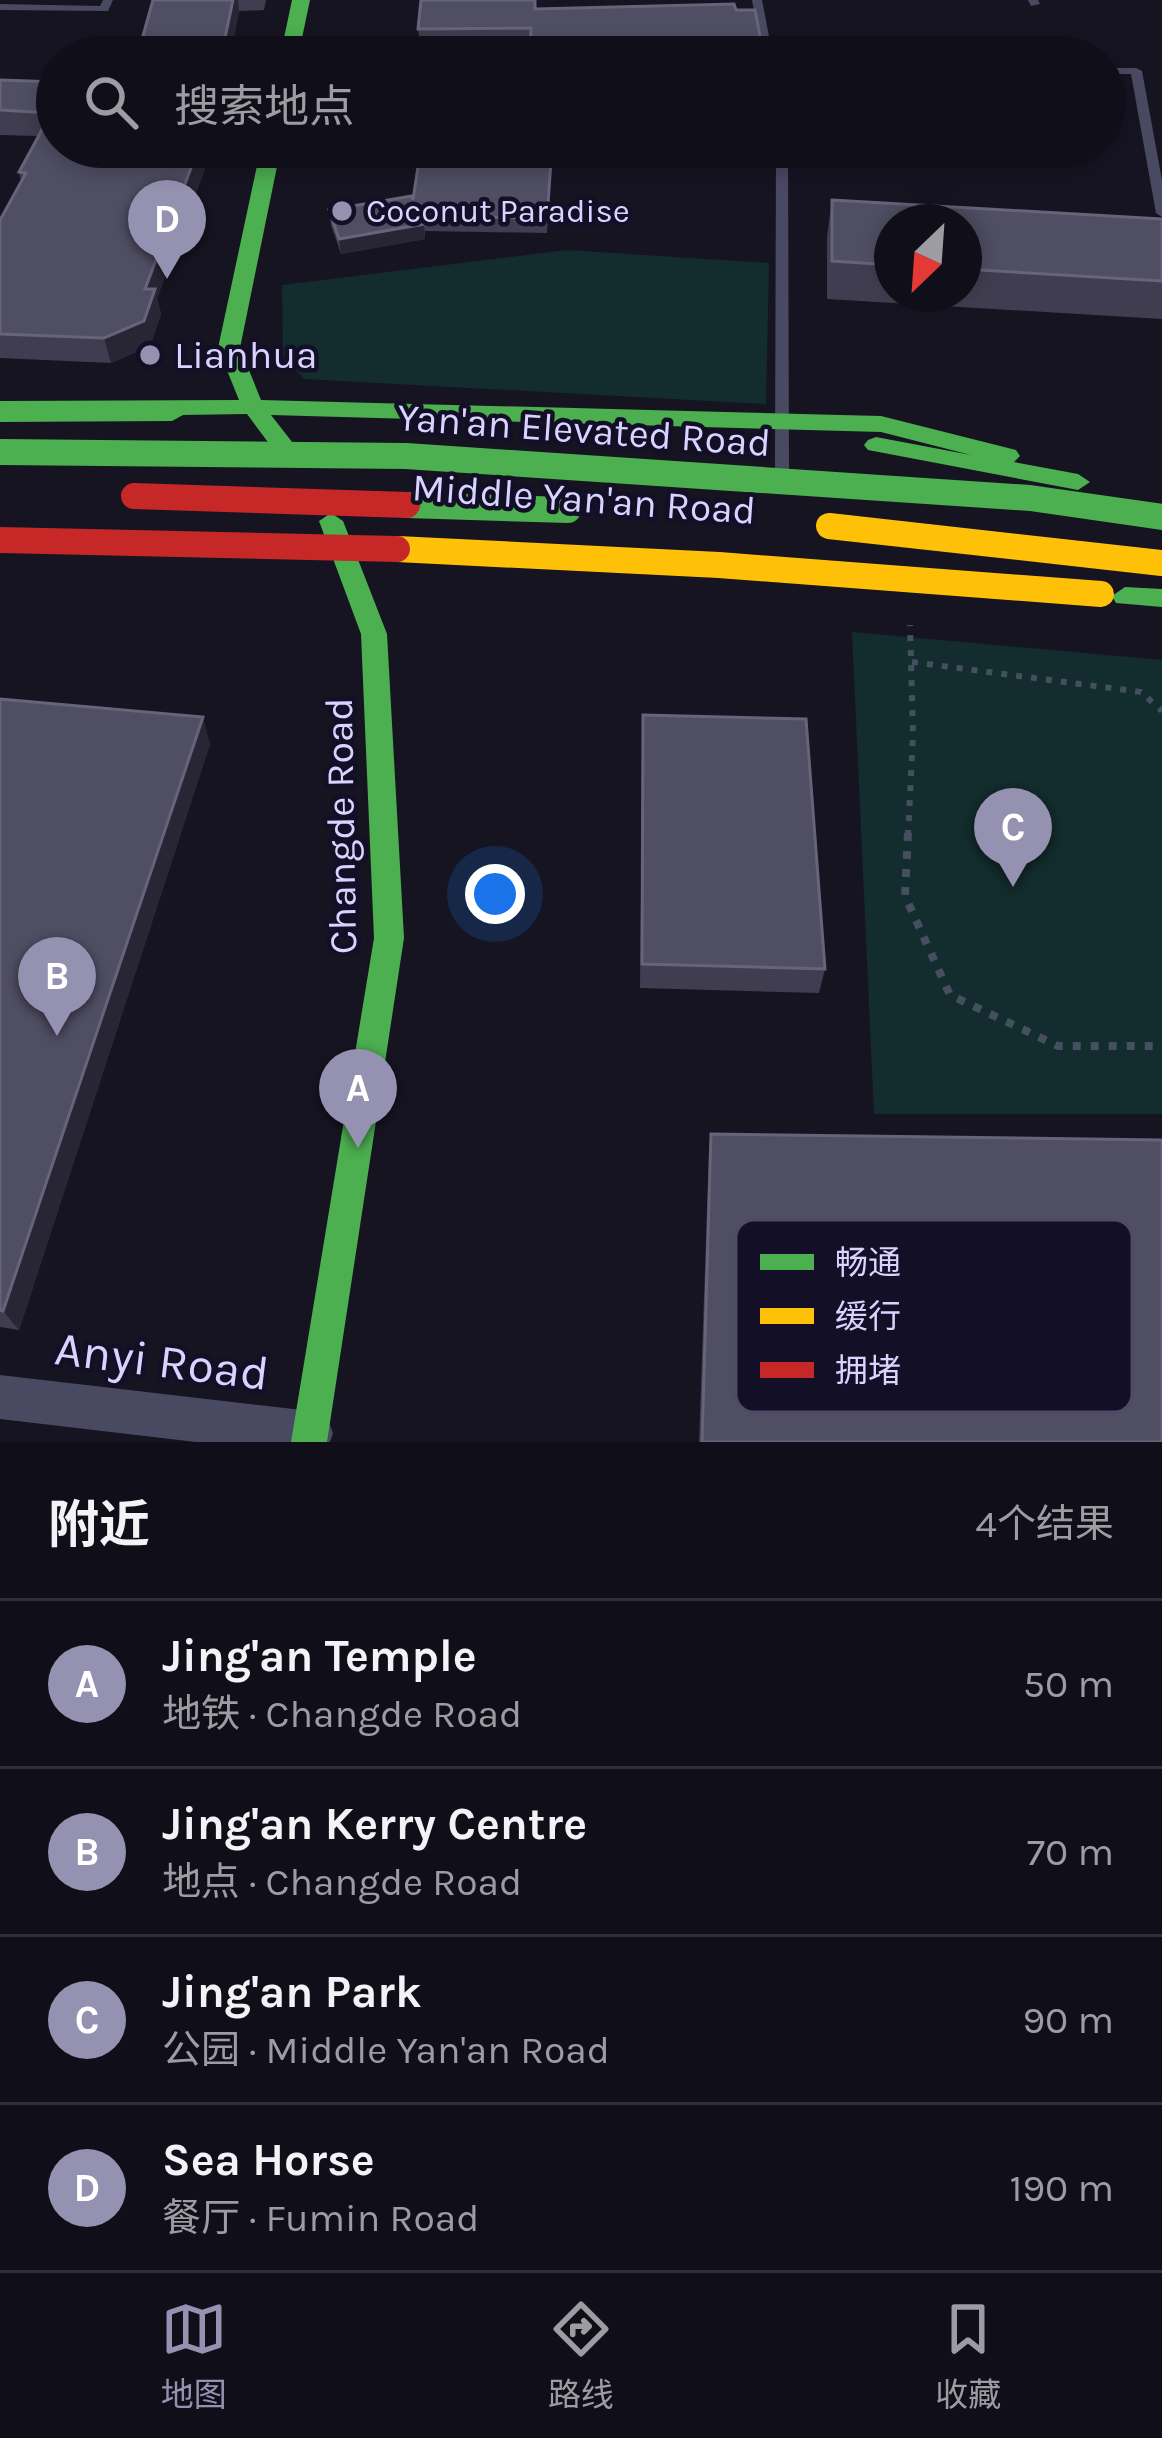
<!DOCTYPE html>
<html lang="zh">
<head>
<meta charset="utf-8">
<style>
  :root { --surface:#100f19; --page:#1e1d26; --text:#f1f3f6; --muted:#9c9ca2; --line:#302f38; --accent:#9591b1 }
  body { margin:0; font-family:Karla,"Noto Sans SC",sans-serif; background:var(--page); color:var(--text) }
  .compass { position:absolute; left:874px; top:204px; width:108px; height:108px; border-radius:50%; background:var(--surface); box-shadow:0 6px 18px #0003; rotate:205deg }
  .you { position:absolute; left:495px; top:894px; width:42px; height:42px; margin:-30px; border:9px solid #fff; border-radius:50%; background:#1a73e8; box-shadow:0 0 0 18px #1a73e833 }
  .badge { display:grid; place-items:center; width:78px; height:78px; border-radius:50%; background:var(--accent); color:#fff; font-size:39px; font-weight:700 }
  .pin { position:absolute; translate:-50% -99px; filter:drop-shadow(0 3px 6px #0008) }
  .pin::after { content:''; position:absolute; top:63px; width:42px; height:36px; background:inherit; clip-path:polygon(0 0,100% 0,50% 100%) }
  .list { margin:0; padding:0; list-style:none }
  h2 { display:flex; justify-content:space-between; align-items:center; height:156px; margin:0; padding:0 48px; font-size:51px }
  h2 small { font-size:39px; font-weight:400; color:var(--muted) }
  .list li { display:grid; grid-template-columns:78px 1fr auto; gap:36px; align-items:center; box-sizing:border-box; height:168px; padding:0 48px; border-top:3px solid var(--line) }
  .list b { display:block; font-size:45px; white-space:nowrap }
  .list p { margin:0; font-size:39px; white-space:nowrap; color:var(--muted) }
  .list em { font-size:39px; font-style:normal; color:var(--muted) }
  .icon { flex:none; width:66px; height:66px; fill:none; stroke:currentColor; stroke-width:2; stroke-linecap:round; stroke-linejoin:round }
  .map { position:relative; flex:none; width:1162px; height:1442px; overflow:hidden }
  .search { position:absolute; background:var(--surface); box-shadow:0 6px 18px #0003; left:36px; right:36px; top:36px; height:132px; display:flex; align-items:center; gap:30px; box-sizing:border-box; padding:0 42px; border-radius:66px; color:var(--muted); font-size:45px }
  .sheet { height:828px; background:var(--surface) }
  nav { display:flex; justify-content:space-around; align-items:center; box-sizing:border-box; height:168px; border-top:3px solid var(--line); background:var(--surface); font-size:33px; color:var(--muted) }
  nav a { display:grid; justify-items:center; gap:6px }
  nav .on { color:var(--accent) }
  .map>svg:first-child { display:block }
</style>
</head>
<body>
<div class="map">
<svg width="1162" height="1442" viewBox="0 0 1162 1442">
  <rect width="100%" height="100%" fill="#161421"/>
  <!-- green -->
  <g fill="#132c2d">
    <path d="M 567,250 L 769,263 L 766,404 L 304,379 L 283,357 L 282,285 Z"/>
    <path d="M 852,632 L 1162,660 L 1162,1114 L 874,1114 Z"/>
  </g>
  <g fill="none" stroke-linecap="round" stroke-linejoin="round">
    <!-- path-far1 -->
    <g stroke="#44505f" stroke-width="6" stroke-dasharray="6 9" stroke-linecap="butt">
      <path d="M 912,662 L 1141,692 L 1162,711"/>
      <path d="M 908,836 L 913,734 L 910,625"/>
    </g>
    <!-- path -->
    <path stroke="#44505f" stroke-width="8" stroke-dasharray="8 10" stroke-linecap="butt" d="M 908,833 L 905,896 L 950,995 L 1058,1046 L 1162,1046"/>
    <!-- lane -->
    <g fill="#4a4962" fill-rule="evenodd">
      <path d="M 103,0 L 113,0 L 108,11 L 0,10 L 0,4 L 100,6 Z"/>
      <path d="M 752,0 L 762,0 L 773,57 L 763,57 Z"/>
      <path d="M 1028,0 L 1038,0 L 1040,4 L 1031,6 Z"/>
      <path d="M 1105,68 L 1136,68 L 1142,71 L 1162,180 L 1162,217 L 1156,213 L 1131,74 L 1105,74 Z"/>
      <path d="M 776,147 L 788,147 L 789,469 L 782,474 L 775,469 Z"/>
    </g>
    <!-- street -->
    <path fill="#4a4962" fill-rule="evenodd" d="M 0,1375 L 311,1411 L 327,1417 L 333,1433 L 330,1442 L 196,1442 L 0,1419 Z"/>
    <!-- fast -->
    <g fill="#4caf50" fill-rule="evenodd">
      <path d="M 292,0 L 310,0 L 298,57 L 280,57 Z"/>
      <path d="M 261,147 L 281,147 L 240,348 L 261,400 L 881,416 L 1016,450 L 1020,456 L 1014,462 L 1078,474 L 1090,482 L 1078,490 L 868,450 L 864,445 L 868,440 L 876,437 L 971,455 L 881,432 L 271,415 L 296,447 L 284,455 L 276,453 L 247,414 L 183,415 L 172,421 L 0,422 L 0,401 L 239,400 L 218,348 Z"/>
      <path d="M 331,513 L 343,521 L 387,634 L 404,938 L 327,1442 L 291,1442 L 374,938 L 361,634 L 319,521 Z"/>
      <path d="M 1125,587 L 1162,589 L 1162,607 L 1116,603 L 1112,596 Z"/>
    </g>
    <!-- fast-bridge -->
    <g stroke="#4caf50" stroke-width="26">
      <path d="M 0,452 L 406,456 L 1030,498 L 1162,517"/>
      <path d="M 407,505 L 568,510"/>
    </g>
    <!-- slow-bridge -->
    <g stroke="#ffc107" stroke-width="26">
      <path d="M 829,526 L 1162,563"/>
      <path d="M 397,549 L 719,565 L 1101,594"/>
    </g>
    <!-- jam-bridge -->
    <g stroke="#c62828" stroke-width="26">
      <path d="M 134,496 L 407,505"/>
      <path d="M 0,540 L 397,549"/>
    </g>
  </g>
  <!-- wall -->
  <g fill="#403d50" fill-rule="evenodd">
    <path d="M 153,0 L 266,0 L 264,10 L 239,11 L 230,57 L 137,57 Z"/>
    <path d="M 535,0 L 531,47 L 439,48 L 440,57 L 420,42 L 418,29 Z"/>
    <path d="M 0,80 L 209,158 L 157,298 L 161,314 L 150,346 L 111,363 L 0,358 L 0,220 L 21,181 L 19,172 L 38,136 L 0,135 Z"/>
    <path d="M 553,147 L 547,233 L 425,231 L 425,239 L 341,254 L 331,225 L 329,210 L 413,200 Z"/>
    <path d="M 683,147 L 774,147 L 771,153 L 684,154 Z"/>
    <path d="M 832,200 L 1162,219 L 1162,319 L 827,299 L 827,237 ZM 892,222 L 964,222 L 964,294 L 892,294 Z"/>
    <path d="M 0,699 L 210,744 L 19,1330 L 0,1327 Z"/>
    <path d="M 643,715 L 825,969 L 819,993 L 640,988 Z"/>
    <path d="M 711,1134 L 1162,1442 L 699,1442 L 709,1151 Z"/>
  </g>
  <!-- shaded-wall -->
  <g fill="#282635">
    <path d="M 233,0 L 238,0 L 239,11 L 230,57 L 221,57 Z"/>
    <path d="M 199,147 L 212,147 L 209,158 L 157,298 L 161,314 L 150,346 L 111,363 L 104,338 L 145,289 Z"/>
    <path d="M 424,224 L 425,239 L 341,254 L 339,239 Z"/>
    <path d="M 203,717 L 210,744 L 19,1330 L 3,1311 Z"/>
  </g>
  <!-- building -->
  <g fill="#504e63" stroke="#66637b" stroke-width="3">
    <path d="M 153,0 L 233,0 L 221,57 L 137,57 Z"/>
    <path d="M 421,0 L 535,0 L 535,9 L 734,4 L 736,10 L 755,10 L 764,57 L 530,57 L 531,28 L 418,29 Z"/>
    <path d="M 439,42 L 438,57 L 317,57 L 319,43 Z"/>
    <path d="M 0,80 L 57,82 L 57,147 L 199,147 L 145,289 L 155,289 L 144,321 L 104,338 L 0,334 L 0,220 L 26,173 L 19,172 L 51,113 L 0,110 Z"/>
    <path d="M 421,147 L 552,147 L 547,218 L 420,216 L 424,224 L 339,239 L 329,210 L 412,196 L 413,200 Z"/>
    <path d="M 832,200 L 1162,219 L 1162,281 L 964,269 L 964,222 L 892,222 L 892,265 L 832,261 Z"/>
    <path d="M 0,699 L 203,717 L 3,1311 L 0,1310 Z"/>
    <path d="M 643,715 L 806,719 L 825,969 L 642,964 Z"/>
    <path d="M 711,1134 L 1162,1140 L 1162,1442 L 702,1442 Z"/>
  </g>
  <!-- markers -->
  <g fill="#9591b1" stroke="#130f26" stroke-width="4.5">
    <circle cx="342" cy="211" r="12"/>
    <circle cx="150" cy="355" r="12"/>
  </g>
  <g text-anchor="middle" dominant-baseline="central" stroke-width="9" stroke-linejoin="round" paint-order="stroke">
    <!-- far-poi labels -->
    <g font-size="33" fill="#d9d4ff" stroke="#130f26" text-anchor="start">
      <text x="366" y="211">Coconut Paradise</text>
    </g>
    <!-- poi labels -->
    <g font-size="39" fill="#d9d4ff" stroke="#130f26" text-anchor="start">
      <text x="174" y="355">Lianhua</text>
    </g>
    <!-- street labels -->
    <g font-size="39" fill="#d9d4ff" stroke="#130f26">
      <text transform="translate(584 430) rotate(4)">Yan'an Elevated Road</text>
      <text transform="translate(584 499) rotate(4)">Middle Yan'an Road</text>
      <text transform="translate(341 826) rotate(-91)">Changde Road</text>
    </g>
    <!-- near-street labels -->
    <g font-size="48" fill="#d9d4ff" stroke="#130f26">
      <text transform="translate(162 1361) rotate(7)">Anyi Road</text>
    </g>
  </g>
  <!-- legend -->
  <rect x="736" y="1220" width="396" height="192" rx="18" fill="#130f26" stroke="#4e4a67" stroke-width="3"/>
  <rect x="760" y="1254" width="54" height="16" fill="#4caf50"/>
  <rect x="760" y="1308" width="54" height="16" fill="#ffc107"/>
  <rect x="760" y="1362" width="54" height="16" fill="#c62828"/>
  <g font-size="33" fill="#d9d4ff">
    <text x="835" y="1274">畅通</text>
    <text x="835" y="1328">缓行</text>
    <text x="835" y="1382">拥堵</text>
  </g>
</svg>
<svg class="compass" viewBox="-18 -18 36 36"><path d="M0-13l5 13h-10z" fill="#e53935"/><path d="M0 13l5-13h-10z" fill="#9c9ca2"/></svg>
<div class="you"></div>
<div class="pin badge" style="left:358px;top:1148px">A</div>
<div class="pin badge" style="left:57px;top:1036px">B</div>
<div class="pin badge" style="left:1013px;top:887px">C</div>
<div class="pin badge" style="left:167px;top:279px">D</div>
<div class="search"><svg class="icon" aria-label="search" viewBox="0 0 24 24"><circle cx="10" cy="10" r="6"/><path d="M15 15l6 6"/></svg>搜索地点</div>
</div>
<section class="sheet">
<h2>附近<small>4个结果</small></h2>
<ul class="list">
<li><span class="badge">A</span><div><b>Jing'an Temple</b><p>地铁 · Changde Road</p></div><em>50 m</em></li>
<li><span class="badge">B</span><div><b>Jing'an Kerry Centre</b><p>地点 · Changde Road</p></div><em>70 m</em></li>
<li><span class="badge">C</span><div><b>Jing'an Park</b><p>公园 · Middle Yan'an Road</p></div><em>90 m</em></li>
<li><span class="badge">D</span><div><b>Sea Horse</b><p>餐厅 · Fumin Road</p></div><em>190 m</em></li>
</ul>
</section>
<nav>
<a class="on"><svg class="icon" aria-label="map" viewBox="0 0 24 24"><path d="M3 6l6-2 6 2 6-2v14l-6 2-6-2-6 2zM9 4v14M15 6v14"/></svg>地图</a>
<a><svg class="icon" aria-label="directions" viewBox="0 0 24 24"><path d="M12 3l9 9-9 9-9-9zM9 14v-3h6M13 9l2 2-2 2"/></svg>路线</a>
<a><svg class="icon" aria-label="saved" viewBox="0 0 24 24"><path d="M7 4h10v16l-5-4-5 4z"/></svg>收藏</a>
</nav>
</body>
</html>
